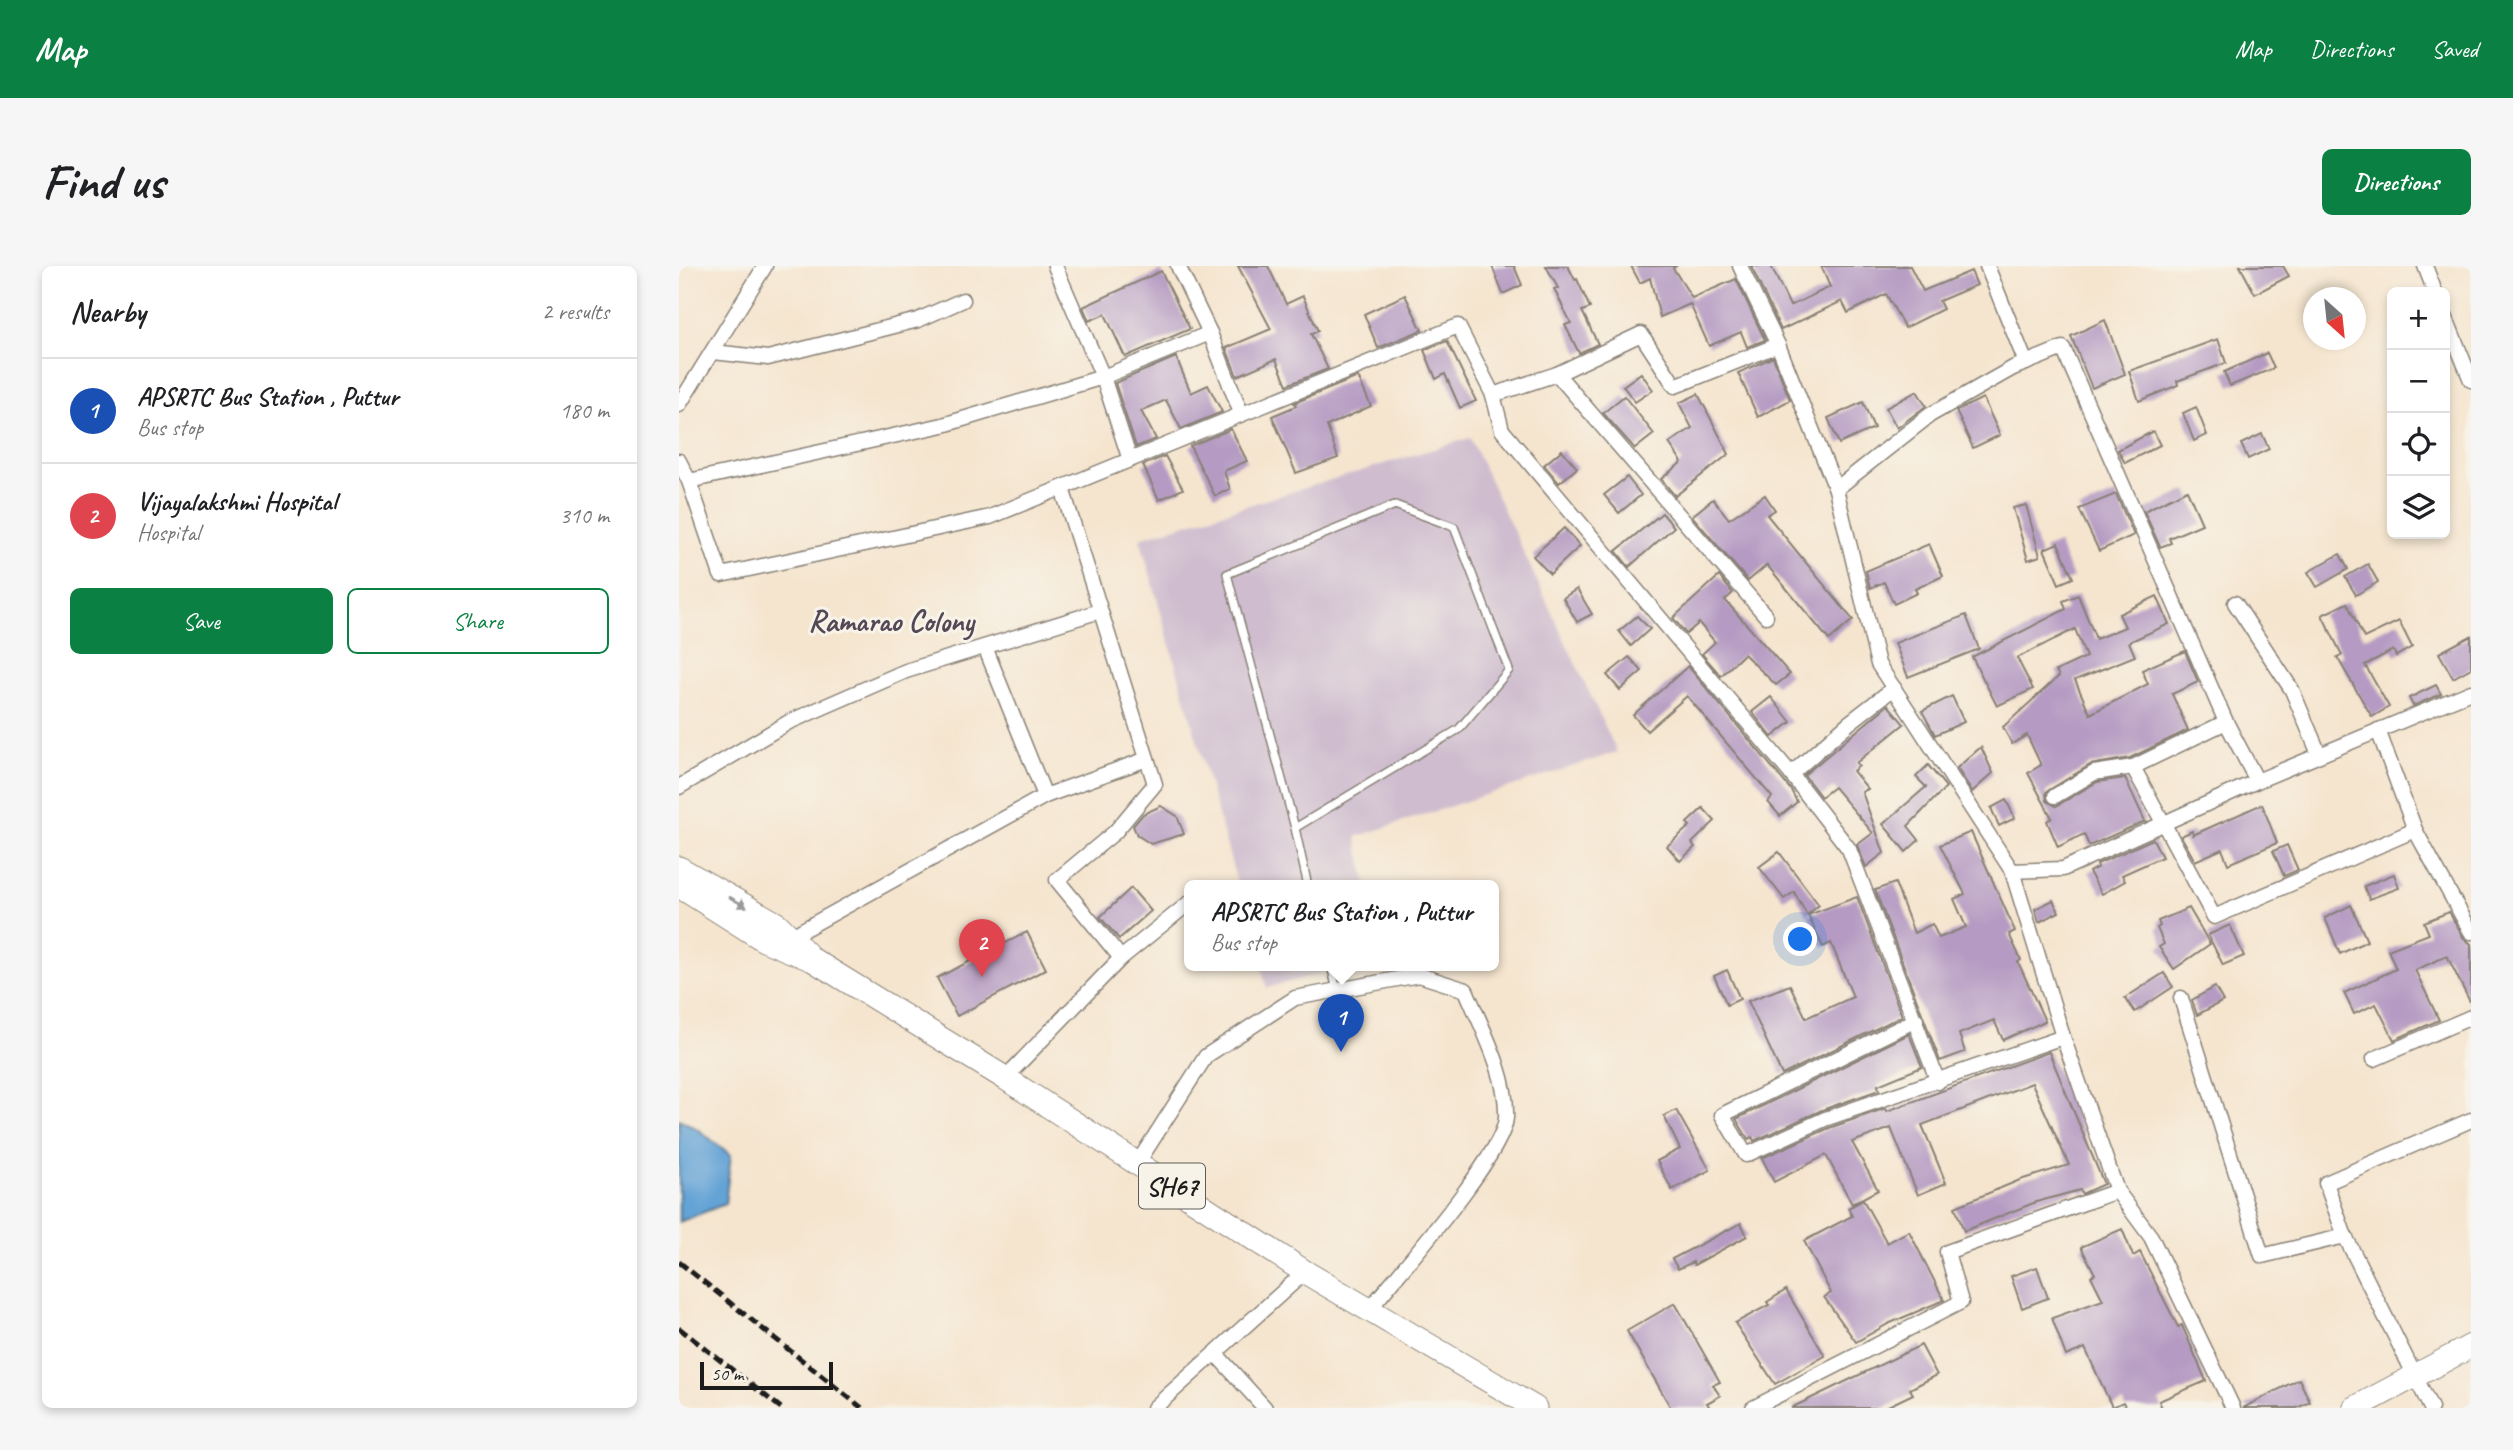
<!DOCTYPE html>
<html lang="en">
<head>
<meta charset="utf-8">
<style>
  :root { --surface:#fff; --page:#f6f6f6; --text:#202124; --muted:#757577; --line:#e0e0e0; --accent:#0b8043 }
  body { margin:0; font-family:Caveat,sans-serif; background:var(--page); color:var(--text) }
  .controls { position:absolute; right:21px; top:21px; display:grid; overflow:hidden; border-radius:10px; box-shadow:0 4px 10px #0003 }
  .controls button { width:63px; height:63px; display:grid; place-items:center; padding:0; border:0; border-bottom:2px solid var(--line); background:var(--surface); color:var(--text); font:35px sans-serif }
  .compass { position:absolute; left:1624px; top:21px; width:63px; height:63px; border-radius:50%; background:var(--surface); box-shadow:0 4px 10px #0003; rotate:153deg }
  .scale { position:absolute; left:21px; bottom:18px; width:133px; box-sizing:border-box; padding-left:7px; border:4px solid #1c1c1c; border-top:0; font-size:19px; line-height:24px; white-space:nowrap; color:#1c1c1c; -webkit-text-stroke:5px #f7f3e8; paint-order:stroke }
  .you { position:absolute; left:1122px; top:674px; width:24px; height:24px; margin:-18px; border:5px solid #fff; border-radius:50%; background:#1a73e8; box-shadow:0 0 0 10px #1a73e833 }
  .badge { display:grid; place-items:center; width:46px; height:46px; border-radius:50%; background:var(--accent); color:#fff; font-size:23px; font-weight:700 }
  .pin { position:absolute; translate:-50% -58px; filter:drop-shadow(0 2px 4px #0008) }
  .pin::after { content:''; position:absolute; top:37px; width:24px; height:21px; background:inherit; clip-path:polygon(0 0,100% 0,50% 100%) }
  .popup { position:absolute; left:505px; top:614px; width:315px; height:91px; box-sizing:border-box; display:grid; place-content:center; border-radius:10px; background:var(--surface); filter:drop-shadow(0 2px 5px #0005); font-size:23px; white-space:nowrap; color:var(--muted) }
  .popup b { font-size:26px; color:var(--text) }
  .popup::after { content:''; position:absolute; left:50%; top:100%; margin-left:-14px; border:14px solid transparent; border-top-color:var(--surface) }
  .list { margin:0; padding:0; list-style:none }
  h2 { display:flex; justify-content:space-between; align-items:center; height:91px; margin:0; padding:0 28px; font-size:30px }
  h2 small { font-size:23px; font-weight:400; color:var(--muted) }
  .list li { display:grid; grid-template-columns:46px 1fr auto; gap:21px; align-items:center; box-sizing:border-box; height:105px; padding:0 28px; border-top:2px solid var(--line) }
  .list b { display:block; font-size:26px; white-space:nowrap }
  .list p { margin:0; font-size:23px; white-space:nowrap; color:var(--muted) }
  .list em { font-size:23px; font-style:normal; color:var(--muted) }
  .actions { display:flex; gap:14px; padding:21px 28px }
  .actions a { flex:1; padding:16px 0; border:2px solid var(--accent); border-radius:10px; text-align:center; font-size:24px; color:var(--accent) }
  .actions .main { background:var(--accent); color:#fff }
  .icon { flex:none; width:38px; height:38px; fill:none; stroke:currentColor; stroke-width:2; stroke-linecap:round; stroke-linejoin:round }
  .map { position:relative; flex:none; width:1792px; height:1142px; overflow:hidden; border-radius:10px }
  header { display:flex; align-items:center; gap:42px; box-sizing:border-box; height:98px; padding:0 35px; background:var(--accent); color:#fff }
  header strong { font-size:33px }
  nav { display:flex; gap:38px; margin-inline-start:auto; font-size:24px }
  .intro { display:flex; align-items:center; justify-content:space-between; box-sizing:border-box; height:168px; padding:0 42px }
  h1 { margin:0; font-size:49px }
  .button { padding:18px 32px; border-radius:10px; background:var(--accent); color:#fff; font-size:24px; font-weight:700 }
  main { display:flex; gap:42px; padding:0 42px }
  aside { flex:1; background:var(--surface); border-radius:10px; box-shadow:0 4px 10px #0003 }
  .map>svg:first-child { display:block }
</style>
</head>
<body>
<header>
<strong>Map</strong>
<nav><a>Map</a><a>Directions</a><a>Saved</a></nav>
</header>
<div class="intro"><h1>Find us</h1><a class="button">Directions</a></div>
<main>
<aside>
<h2>Nearby<small>2 results</small></h2>
<ul class="list">
<li><span class="badge" style="background:#1a4fb4">1</span><div><b>APSRTC Bus Station , Puttur</b><p>Bus stop</p></div><em>180 m</em></li>
<li><span class="badge" style="background:#e0444e">2</span><div><b>Vijayalakshmi Hospital</b><p>Hospital</p></div><em>310 m</em></li>
</ul>
<div class="actions"><a class="main">Save</a><a>Share</a></div>
</aside>
<div class="map">
<svg width="1792" height="1142" viewBox="0 0 1792 1142">
  <rect width="100%" height="100%" fill="#f7f3e8"/>
  <filter id="ink" filterUnits="userSpaceOnUse"><feTurbulence type="fractalNoise" baseFrequency=".0143" numOctaves="2"/><feDisplacementMap in="SourceGraphic" scale="14" xChannelSelector="R" yChannelSelector="G"/><feConvolveMatrix kernelMatrix="1 2 1 2 8 2 1 2 1" color-interpolation-filters="sRGB"/></filter>
  <filter id="wash" filterUnits="userSpaceOnUse"><feTurbulence type="fractalNoise" baseFrequency=".00686" numOctaves="4" result="noise"/><feDisplacementMap in="SourceGraphic" scale="28" xChannelSelector="R" yChannelSelector="G"/><feGaussianBlur stdDeviation="1.57" result="paint"/><feColorMatrix in="noise" values="0 0 0 0 0 0 0 0 0 0 0 0 0 0 0 0 0 1.4 0 .05"/><feComposite in="paint" operator="in"/></filter>
  <g filter="url(#wash)">
    <rect width="100%" height="100%" fill="#f5e5cf"/>
    <!-- industrial -->
    <g fill="#cfbdcf">
      <path d="M 791,172 L 938,486 L 677,571 L 688,620 L 559,620 L 461,272 Z"/>
      <path d="M 582,700 L 668,700 L 588,722 Z"/>
    </g>
    <!-- water -->
    <path fill="#64a3d6" stroke="#406079" stroke-width="2" d="M 0,853 L 17,862 L 52,889 L 46,938 L 0,956 Z"/>
    <g id="blocks">
      <!-- building -->
      <g fill="#b59bc3">
        <path d="M 559,0 L 589,0 L 607,38 L 624,30 L 639,65 L 632,68 L 649,103 L 608,119 L 597,93 L 558,110 L 547,82 L 592,63 Z"/>
        <path d="M 813,0 L 835,0 L 843,19 L 824,28 Z"/>
        <path d="M 867,0 L 889,0 L 896,14 L 898,13 L 911,42 L 903,45 L 919,78 L 900,87 L 886,59 L 892,57 L 875,23 L 879,22 Z"/>
        <path d="M 952,0 L 997,0 L 994,2 L 1013,32 L 1057,13 L 1086,74 L 1068,81 L 1062,66 L 1030,80 L 1011,38 L 981,51 L 971,12 L 961,17 Z"/>
        <path d="M 1072,0 L 1092,0 L 1111,40 L 1151,21 L 1142,0 L 1231,0 L 1244,25 L 1292,5 L 1298,19 L 1260,35 L 1264,43 L 1226,62 L 1207,28 L 1169,47 L 1163,35 L 1102,64 Z"/>
        <path d="M 1561,0 L 1604,0 L 1610,10 L 1576,28 Z"/>
        <path d="M 482,5 L 511,63 L 446,91 L 426,48 L 410,55 L 404,41 Z"/>
        <path d="M 726,29 L 743,64 L 699,82 L 685,48 Z"/>
        <path d="M 1426,54 L 1446,108 L 1413,122 L 1392,70 Z"/>
        <path d="M 1539,73 L 1547,97 L 1498,115 L 1499,119 L 1460,135 L 1450,105 Z"/>
        <path d="M 768,75 L 797,135 L 781,142 L 766,108 L 757,113 L 745,84 Z"/>
        <path d="M 1588,87 L 1595,102 L 1551,120 L 1545,106 Z"/>
        <path d="M 497,91 L 512,127 L 529,119 L 543,146 L 502,163 L 487,134 L 462,145 L 477,173 L 457,181 L 436,117 Z"/>
        <path d="M 1094,91 L 1111,134 L 1079,151 L 1059,107 Z"/>
        <path d="M 962,107 L 974,124 L 956,136 L 944,120 Z"/>
        <path d="M 679,111 L 692,140 L 648,160 L 659,192 L 617,207 L 593,150 L 617,140 L 615,137 Z"/>
        <path d="M 1238,125 L 1247,140 L 1218,162 L 1207,142 Z"/>
        <path d="M 1019,128 L 1050,188 L 996,230 L 982,213 L 1003,196 L 990,177 L 1013,162 L 1000,137 Z"/>
        <path d="M 945,130 L 975,168 L 956,183 L 924,147 Z"/>
        <path d="M 1304,132 L 1321,169 L 1294,182 L 1277,145 Z"/>
        <path d="M 1184,136 L 1195,162 L 1160,178 L 1149,152 Z"/>
        <path d="M 1517,141 L 1528,169 L 1515,175 L 1504,147 Z"/>
        <path d="M 552,163 L 568,195 L 545,205 L 551,223 L 536,230 L 511,180 Z"/>
        <path d="M 1474,165 L 1481,179 L 1446,197 L 1439,184 Z"/>
        <path d="M 1583,168 L 1590,183 L 1569,193 L 1562,178 Z"/>
        <path d="M 883,184 L 898,202 L 880,217 L 865,199 Z"/>
        <path d="M 486,190 L 504,223 L 480,234 L 464,199 Z"/>
        <path d="M 948,211 L 962,229 L 940,247 L 925,229 Z"/>
        <path d="M 1508,224 L 1523,258 L 1490,272 L 1492,277 L 1481,281 L 1465,245 Z"/>
        <path d="M 1437,228 L 1455,269 L 1420,285 L 1400,243 Z"/>
        <path d="M 1086,229 L 1096,244 L 1088,249 L 1174,354 L 1150,374 L 1088,299 L 1069,315 L 1013,250 L 1034,233 L 1050,253 Z"/>
        <path d="M 1347,239 L 1361,290 L 1349,294 L 1334,242 Z"/>
        <path d="M 983,247 L 995,261 L 950,301 L 937,285 Z"/>
        <path d="M 885,262 L 901,280 L 871,308 L 854,290 Z"/>
        <path d="M 1379,277 L 1394,312 L 1380,318 L 1365,283 Z"/>
        <path d="M 1250,278 L 1264,310 L 1236,323 L 1238,327 L 1215,338 L 1205,316 L 1191,322 L 1187,305 Z"/>
        <path d="M 1661,288 L 1669,303 L 1638,321 L 1629,306 Z"/>
        <path d="M 1689,298 L 1699,316 L 1677,329 L 1666,311 Z"/>
        <path d="M 1040,310 L 1054,327 L 1046,334 L 1111,408 L 1097,419 L 1065,388 L 1042,410 L 1023,388 L 1036,376 L 1020,357 L 1007,368 L 994,352 Z"/>
        <path d="M 898,323 L 913,348 L 898,356 L 884,332 Z"/>
        <path d="M 1399,329 L 1417,373 L 1446,361 L 1440,348 L 1478,330 L 1490,358 L 1450,376 L 1456,390 L 1396,414 L 1411,448 L 1469,418 L 1463,404 L 1506,385 L 1519,416 L 1493,428 L 1509,464 L 1451,492 L 1411,499 L 1367,526 L 1368,535 L 1377,540 L 1418,516 L 1446,512 L 1466,555 L 1410,580 L 1405,568 L 1379,581 L 1368,555 L 1373,552 L 1349,507 L 1362,499 L 1348,469 L 1333,478 L 1324,461 L 1380,410 L 1377,405 L 1407,391 L 1396,363 L 1338,392 L 1354,423 L 1318,440 L 1293,391 L 1387,343 L 1384,335 Z"/>
        <path d="M 1668,337 L 1685,372 L 1720,355 L 1733,381 L 1717,390 L 1714,384 L 1686,399 L 1710,441 L 1693,451 L 1658,391 L 1663,389 L 1643,349 Z"/>
        <path d="M 1287,349 L 1300,383 L 1229,411 L 1216,377 Z"/>
        <path d="M 958,350 L 971,363 L 952,380 L 940,365 Z"/>
        <path d="M 1792,370 L 1792,402 L 1774,412 L 1760,387 Z"/>
        <path d="M 950,391 L 963,405 L 941,424 L 928,409 Z"/>
        <path d="M 1009,400 L 1112,524 L 1118,536 L 1101,550 L 1089,536 L 1093,531 L 1008,430 L 968,465 L 954,449 Z"/>
        <path d="M 1757,419 L 1762,428 L 1734,440 L 1730,432 Z"/>
        <path d="M 1273,430 L 1285,456 L 1256,469 L 1243,445 Z"/>
        <path d="M 1092,431 L 1112,456 L 1093,471 L 1073,446 Z"/>
        <path d="M 1209,439 L 1225,458 L 1177,497 L 1180,500 L 1174,505 L 1189,523 L 1183,526 L 1205,587 L 1187,601 L 1178,579 L 1194,567 L 1155,521 L 1142,531 L 1125,509 Z"/>
        <path d="M 1302,481 L 1314,507 L 1293,526 L 1278,502 Z"/>
        <path d="M 1249,499 L 1267,521 L 1229,560 L 1240,574 L 1227,586 L 1204,558 L 1247,521 L 1237,511 Z"/>
        <path d="M 1327,534 L 1336,552 L 1320,560 L 1312,542 Z"/>
        <path d="M 1583,538 L 1598,577 L 1549,598 L 1543,583 L 1516,595 L 1502,570 L 1513,565 L 1514,569 Z"/>
        <path d="M 482,540 L 498,550 L 505,568 L 472,578 L 458,569 L 454,560 L 464,548 Z"/>
        <path d="M 1024,542 L 1036,555 L 1013,577 L 1016,581 L 1001,595 L 988,580 L 1011,560 L 1008,557 Z"/>
        <path d="M 1292,566 L 1336,665 L 1330,668 L 1342,694 L 1339,696 L 1366,755 L 1324,774 L 1315,754 L 1280,768 L 1286,786 L 1261,795 L 1196,624 L 1216,617 L 1235,667 L 1253,658 L 1260,672 L 1287,661 L 1275,633 L 1286,628 L 1261,579 Z"/>
        <path d="M 1474,573 L 1483,591 L 1443,609 L 1446,615 L 1423,628 L 1410,606 L 1419,601 L 1418,598 Z"/>
        <path d="M 1608,579 L 1619,604 L 1605,610 L 1594,585 Z"/>
        <path d="M 1100,586 L 1140,639 L 1128,649 L 1115,626 L 1105,633 L 1080,601 Z"/>
        <path d="M 1715,608 L 1720,622 L 1690,633 L 1685,620 Z"/>
        <path d="M 452,622 L 472,645 L 440,673 L 421,651 Z"/>
        <path d="M 1178,631 L 1223,750 L 1103,809 L 1069,735 L 1111,719 L 1127,752 L 1174,731 L 1152,677 L 1144,681 L 1129,649 Z"/>
        <path d="M 1374,634 L 1380,646 L 1360,656 L 1356,643 Z"/>
        <path d="M 1672,639 L 1688,675 L 1661,688 L 1646,652 Z"/>
        <path d="M 1510,642 L 1531,678 L 1495,703 L 1480,681 L 1485,678 L 1478,662 L 1481,660 L 1479,655 Z"/>
        <path d="M 1770,646 L 1784,671 L 1792,678 L 1792,738 L 1768,690 L 1736,704 L 1760,754 L 1715,774 L 1697,738 L 1675,748 L 1665,727 L 1717,703 L 1709,684 L 1750,668 L 1745,656 Z"/>
        <path d="M 1551,659 L 1565,690 L 1544,699 L 1529,669 Z"/>
        <path d="M 348,666 L 367,703 L 278,750 L 258,712 Z"/>
        <path d="M 1048,704 L 1061,733 L 1048,739 L 1035,710 Z"/>
        <path d="M 1485,707 L 1494,721 L 1456,746 L 1446,732 Z"/>
        <path d="M 1536,721 L 1544,735 L 1518,749 L 1513,734 Z"/>
        <path d="M 1230,768 L 1243,801 L 1199,819 L 1200,824 L 1143,844 L 1075,875 L 1073,871 L 1069,873 L 1057,853 Z"/>
        <path d="M 1370,786 L 1425,918 L 1407,926 L 1403,928 L 1401,924 L 1357,936 L 1285,965 L 1276,941 L 1341,914 L 1390,899 L 1353,817 L 1243,859 L 1267,917 L 1239,929 L 1212,862 L 1173,876 L 1199,924 L 1173,938 L 1147,889 L 1095,916 L 1083,892 L 1150,862 L 1207,842 L 1208,845 Z"/>
        <path d="M 997,844 L 1031,904 L 993,924 L 978,895 L 1001,883 L 985,850 Z"/>
        <path d="M 1184,934 L 1208,977 L 1230,965 L 1265,1034 L 1209,1058 L 1177,1076 L 1145,1031 L 1152,1027 L 1125,975 L 1173,950 L 1169,942 Z"/>
        <path d="M 1062,957 L 1068,970 L 1015,999 L 1014,996 L 999,1003 L 993,993 Z"/>
        <path d="M 1443,963 L 1454,990 L 1461,986 L 1499,1061 L 1503,1059 L 1527,1115 L 1480,1135 L 1483,1142 L 1447,1142 L 1444,1136 L 1433,1141 L 1406,1082 L 1387,1090 L 1373,1052 L 1424,1034 L 1412,1010 L 1416,1008 L 1402,981 Z"/>
        <path d="M 1358,1001 L 1369,1032 L 1343,1042 L 1332,1010 Z"/>
        <path d="M 1107,1024 L 1146,1090 L 1096,1118 L 1056,1057 L 1090,1039 L 1088,1036 Z"/>
        <path d="M 996,1037 L 1041,1116 L 1034,1119 L 1041,1130 L 1028,1137 L 1031,1142 L 992,1142 L 948,1065 Z"/>
        <path d="M 1242,1079 L 1258,1109 L 1231,1123 L 1234,1128 L 1205,1142 L 1112,1142 Z"/>
        <path d="M 1620,1113 L 1631,1136 L 1618,1142 L 1564,1142 Z"/>
      </g>
    </g>
  </g>
  <g filter="url(#ink)">
    <use href="#blocks" fill-opacity="0" stroke="#888076" stroke-width="2"/>
    <g fill="none" stroke-linecap="round" stroke-linejoin="round">
      <defs>
        <g id="service">
          <path d="M 616,562 L 548,308 L 716,239 L 775,261 L 830,404 L 780,463 L 616,562 L 629,620"/>
          <path d="M 652,700 L 658,724"/>
        </g>
        <g id="minor">
          <path d="M 376,0 L 424,111 L 451,194"/>
          <path d="M 499,0 L 531,67 L 562,147"/>
          <path d="M 1061,0 L 1099,79 L 1157,223 L 1199,398 L 1333,605 L 1384,603 L 1578,515 L 1792,426"/>
          <path d="M 1308,0 L 1347,97"/>
          <path d="M 1746,0 L 1756,26"/>
          <path d="M 1766,50 L 1792,114"/>
          <path d="M 34,86 L 89,92 L 239,54 L 284,34"/>
          <path d="M 878,108 L 1087,350"/>
          <path d="M 814,129 L 823,164 L 1112,508"/>
          <path d="M 0,139 L 86,0"/>
          <path d="M 0,195 L 10,215 L 42,309 L 311,251 L 779,60 L 814,129 L 878,108 L 962,68 L 996,120 L 1099,79"/>
          <path d="M 10,215 L 264,159 L 424,111 L 531,67"/>
          <path d="M 383,222 L 476,518 L 436,566 L 378,614 L 442,692"/>
          <path d="M 1157,223 L 1251,149 L 1334,102 L 1384,82 L 1547,456"/>
          <path d="M 1556,337 L 1613,424 L 1640,488"/>
          <path d="M 306,381 L 366,530"/>
          <path d="M 1215,422 L 1170,457 L 1112,508 L 1170,583 L 1259,816"/>
          <path d="M 1699,464 L 1736,564 L 1792,666"/>
          <path d="M 1578,515 L 1547,456 L 1454,501 L 1535,651 L 1736,564"/>
          <path d="M 0,521 L 110,456 L 227,405 L 421,345"/>
          <path d="M 1376,530 L 1415,507 L 1454,501"/>
          <path d="M 1333,605 L 1384,771 L 1438,925 L 1472,971 L 1554,1142"/>
          <path d="M 111,671 L 366,530 L 468,493"/>
          <path d="M 1502,732 L 1583,990 L 1666,970"/>
          <path d="M 1237,754 L 1043,849 L 1067,889 L 1146,853 L 1384,771"/>
          <path d="M 1695,793 L 1792,751"/>
          <path d="M 326,812 L 442,692 L 510,637"/>
          <path d="M 458,898 L 527,790 L 616,732 L 740,709 L 787,724 C 803,763 829,809 827,852 C 825,889 717,1010 690,1044"/>
          <path d="M 536,1087 L 586,1142"/>
          <path d="M 475,1142 L 626,1006"/>
          <path d="M 1074,1142 L 1282,1036 L 1268,986 L 1438,925"/>
          <path d="M 1752,1142 L 1665,968 L 1647,917 L 1792,854"/>
        </g>
        <g id="primary">
          <path d="M 0,602 L 98,658 L 127,687"/>
          <path d="M 0,620 L 85,674 L 134,694 L 326,812 L 626,1006 L 856,1142"/>
          <path d="M 1676,1142 L 1792,1080"/>
        </g>
      </defs>
      <!-- service casing -->
      <use href="#service" stroke="#888076" stroke-width="10"/>
      <!-- minor casing -->
      <use href="#minor" stroke="#888076" stroke-width="17"/>
      <!-- primary casing -->
      <use href="#primary" stroke="#888076" stroke-width="25"/>
      <!-- service -->
      <use href="#service" stroke="#fff" stroke-width="7"/>
      <!-- minor -->
      <use href="#minor" stroke="#fff" stroke-width="14"/>
      <!-- primary -->
      <use href="#primary" stroke="#fff" stroke-width="23"/>
      <!-- rail -->
      <g stroke="#1c1c1c" stroke-width="5" stroke-dasharray="10 5" stroke-linecap="butt">
        <path d="M 0,996 L 183,1142"/>
        <path d="M 0,1062 L 102,1142"/>
      </g>
    </g>
    <!-- one-way arrows -->
    <defs><path id="oneway-solid" d="M-6-.8H1V-3.2L6.5 0L1 3.2V.8H-6Z" transform="scale(1.75)"/></defs>
    <use fill="#999" href="#oneway-solid" transform="translate(59 636) rotate(30)"/>
  </g>
  <g text-anchor="middle" dominant-baseline="central" stroke-width="6" stroke-linejoin="round" paint-order="stroke">
    <!-- shield labels -->
    <rect fill="#f7f3e8" stroke="#5e5c59" stroke-width="2" x="460" y="897.5" width="66" height="45" rx="5"/>
    <g font-size="26" font-weight="bold" fill="#1c1c1c">
      <text x="493" y="920">SH67</text>
    </g>
    <!-- neighbourhood labels -->
    <g font-size="30" font-weight="bold" fill="#524856" stroke="#f7f3e8">
      <text x="212" y="355">Ramarao Colony</text>
    </g>
  </g>
</svg>
<div class="controls">
<button>+</button>
<button>−</button>
<button><svg class="icon" aria-label="locate" viewBox="0 0 24 24"><circle cx="12" cy="12" r="6"/><path d="M12 2v4M12 18v4M2 12h4M18 12h4"/></svg></button>
<button><svg class="icon" aria-label="layers" viewBox="0 0 24 24"><path d="M12 4l9 5-9 5-9-5zM3 14l9 5 9-5"/></svg></button>
</div>
<svg class="compass" viewBox="-18 -18 36 36"><path d="M0-13l5 13h-10z" fill="#e53935"/><path d="M0 13l5-13h-10z" fill="#757577"/></svg>
<div class="scale">50 m</div>
<div class="you"></div>
<div class="pin badge" style="left:662px;top:786px;background:#1a4fb4">1</div>
<div class="popup"><b>APSRTC Bus Station , Puttur</b>Bus stop</div>
<div class="pin badge" style="left:303px;top:711px;background:#e0444e">2</div>
</div>
</main>
</body>
</html>
